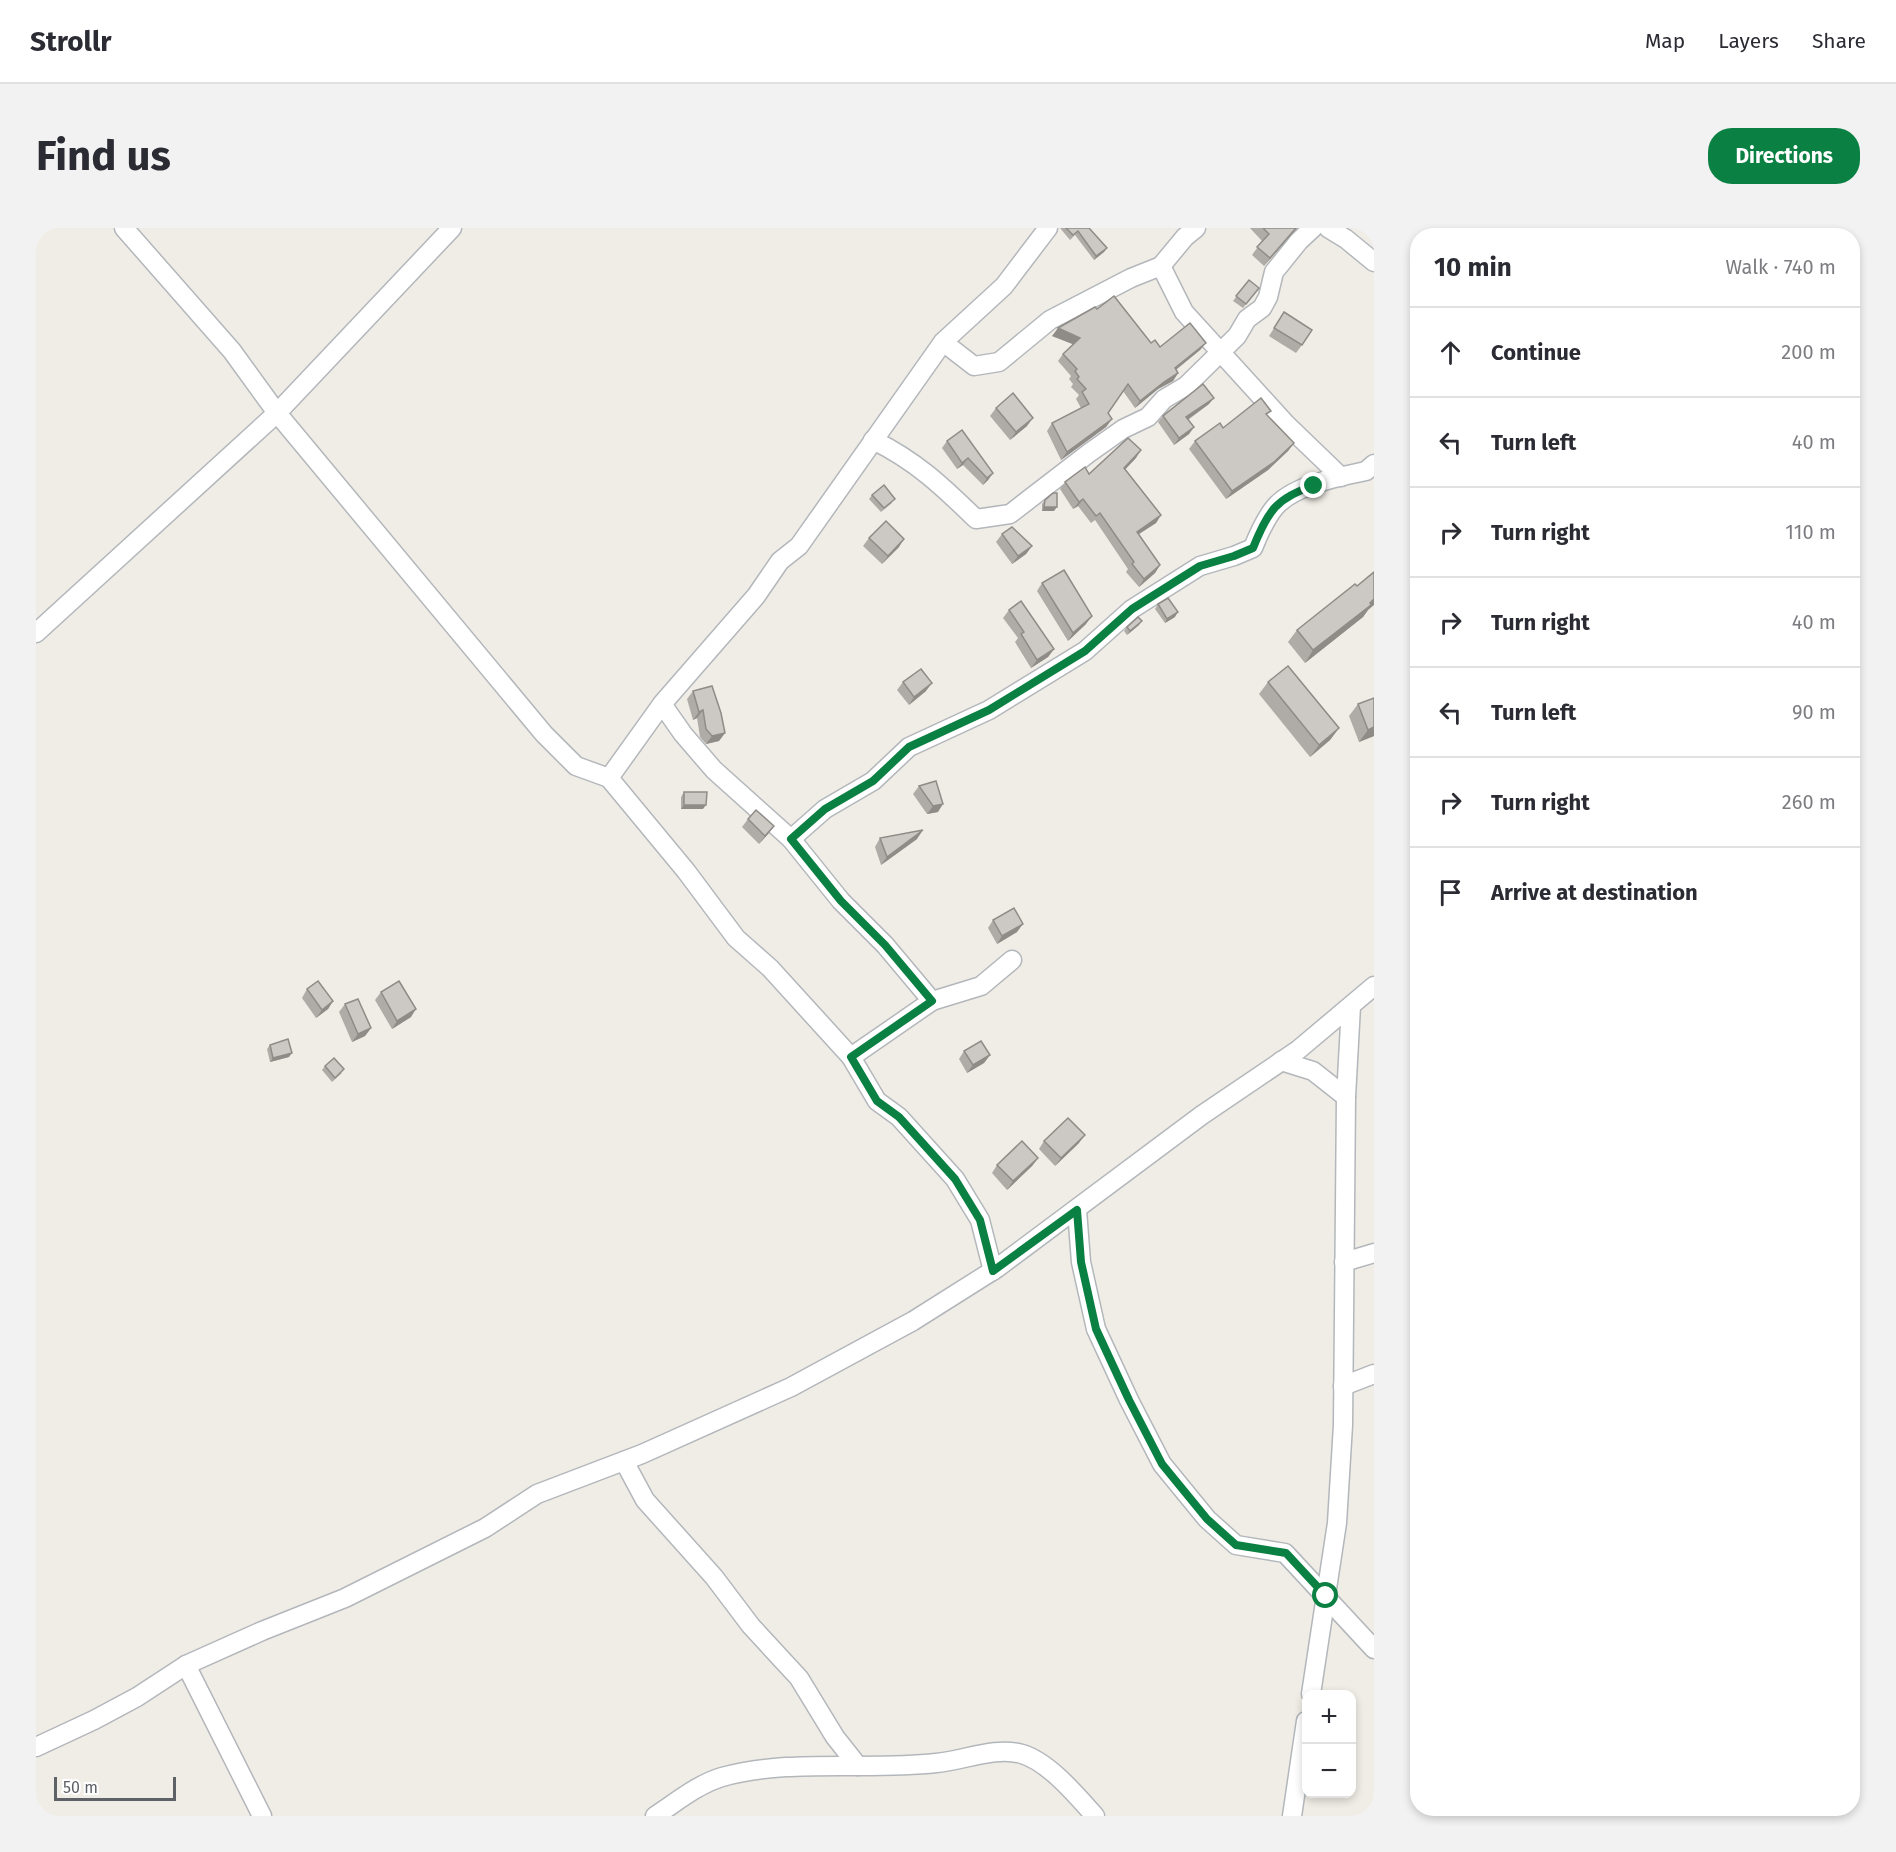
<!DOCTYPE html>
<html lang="en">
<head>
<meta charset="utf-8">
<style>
  :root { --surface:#fff; --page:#f2f2f3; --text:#2b2b33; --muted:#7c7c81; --line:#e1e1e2; --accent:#0b8043 }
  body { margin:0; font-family:"Fira Sans",sans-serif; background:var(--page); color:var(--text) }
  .controls { position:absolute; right:18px; bottom:18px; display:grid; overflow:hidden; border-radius:12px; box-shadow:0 3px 9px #0003 }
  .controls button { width:54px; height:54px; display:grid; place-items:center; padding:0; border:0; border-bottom:2px solid var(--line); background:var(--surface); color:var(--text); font:30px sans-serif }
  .scale { position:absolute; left:18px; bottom:15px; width:122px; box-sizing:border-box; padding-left:6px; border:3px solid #5e6267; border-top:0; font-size:16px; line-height:21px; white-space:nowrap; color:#5e6267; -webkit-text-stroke:4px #fff; paint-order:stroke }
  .stop { position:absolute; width:18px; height:18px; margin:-14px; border:4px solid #0b8043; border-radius:50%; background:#fff }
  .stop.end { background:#0b8043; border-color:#fff; box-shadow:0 2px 6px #0008 }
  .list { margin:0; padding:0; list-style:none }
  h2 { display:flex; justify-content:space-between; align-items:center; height:78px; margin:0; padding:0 24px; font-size:26px }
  h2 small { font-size:20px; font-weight:400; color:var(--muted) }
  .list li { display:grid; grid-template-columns:39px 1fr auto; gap:18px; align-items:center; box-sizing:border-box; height:90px; padding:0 24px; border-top:2px solid var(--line) }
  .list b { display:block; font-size:22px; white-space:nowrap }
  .list em { font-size:20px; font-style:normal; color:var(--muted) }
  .icon { flex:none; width:33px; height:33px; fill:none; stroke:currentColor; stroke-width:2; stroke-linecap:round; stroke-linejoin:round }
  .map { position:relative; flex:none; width:1338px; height:1588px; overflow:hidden; border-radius:24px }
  header { display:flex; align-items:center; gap:36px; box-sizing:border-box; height:84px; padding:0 30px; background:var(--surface); border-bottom:2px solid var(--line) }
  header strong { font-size:28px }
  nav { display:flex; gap:33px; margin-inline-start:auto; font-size:21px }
  .intro { display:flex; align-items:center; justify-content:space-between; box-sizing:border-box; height:144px; padding:0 36px }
  h1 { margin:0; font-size:42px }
  .button { padding:15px 27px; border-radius:24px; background:var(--accent); color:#fff; font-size:21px; font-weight:700 }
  main { display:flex; gap:36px; padding:0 36px }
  aside { flex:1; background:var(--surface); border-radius:24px; box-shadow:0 3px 9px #0003 }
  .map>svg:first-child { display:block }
</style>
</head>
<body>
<header>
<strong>Strollr</strong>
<nav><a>Map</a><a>Layers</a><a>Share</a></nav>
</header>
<div class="intro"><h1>Find us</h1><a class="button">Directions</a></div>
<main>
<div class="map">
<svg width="1338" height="1588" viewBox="0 0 1338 1588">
  <rect width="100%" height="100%" fill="#f0ede6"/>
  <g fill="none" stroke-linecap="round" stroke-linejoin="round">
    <defs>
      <g id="minor">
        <path d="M 88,0 L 196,123 L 241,185 L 508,506 L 540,538 L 573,550 L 626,476 L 720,368 L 744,333 L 763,318 L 907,114 L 968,58 L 1012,0"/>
        <path d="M 1292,0 L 1310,11 L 1338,34"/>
        <path d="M 1125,38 L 1149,9 L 1160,0"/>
        <path d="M 907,114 L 938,138 L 963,134 L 1014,92 L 1095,50 L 1125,38 L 1148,84 L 1250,196 L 1305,249"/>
        <path d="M 837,212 C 880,233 906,258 940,291 L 974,286 L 1053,225 L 1087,201 L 1112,189 L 1128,171 L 1150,158 L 1201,108 L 1211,91 L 1226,80 L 1232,69 L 1238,44 L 1263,13 L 1277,0"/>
        <path d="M 0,405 L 241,185 L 416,0"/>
        <path d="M 626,476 L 647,506 L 678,542 L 755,611 L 805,673 L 849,717 L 896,773"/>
        <path d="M 573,550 L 650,643 L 700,710 L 734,740 L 815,829 L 841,873 L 863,889 L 919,951 L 944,992 L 957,1043"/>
        <path d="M 755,611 L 789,581 L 837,553 L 873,519 L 953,482 L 1049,423 L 1096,381 L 1164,338 L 1198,328 L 1217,320 C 1223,305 1229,291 1239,279 C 1258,257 1302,249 1330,243 L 1338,236"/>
        <path d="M 815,829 L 896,773 L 945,758 L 976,732"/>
        <path d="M 1245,833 L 1277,843 L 1310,869"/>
        <path d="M 1041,982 L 1045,1034 L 1060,1101 L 1093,1172 L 1126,1236 L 1171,1291 L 1200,1317 L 1249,1325 L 1338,1421"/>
        <path d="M 1308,1034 L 1338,1025"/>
        <path d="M 1307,1158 L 1338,1146"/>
        <path d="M 588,1233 L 609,1272 L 678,1349 L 715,1398 L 763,1450 L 799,1509 L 822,1538"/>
        <path d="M 150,1437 L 226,1588"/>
        <path d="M 1275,1466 L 1301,1295 L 1307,1197 L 1310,869 L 1315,778"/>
        <path d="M 0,1519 L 58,1492 L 101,1469 L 150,1437 L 226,1403 L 309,1370 L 449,1300 L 501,1266 L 606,1226 L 755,1159 L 877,1093 L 961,1040 L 1166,887 L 1262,822 L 1338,758"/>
        <path d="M 619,1588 C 639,1575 662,1556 686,1549 C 755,1530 829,1543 900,1535 C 927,1533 959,1518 986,1526 C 1013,1534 1041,1568 1059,1588"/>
        <path d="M 1256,1588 L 1270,1493"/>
      </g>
    </defs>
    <!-- minor casing -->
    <use href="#minor" stroke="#b3b7bb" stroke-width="21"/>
    <!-- minor -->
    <use href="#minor" stroke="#fff" stroke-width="18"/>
  </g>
  <!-- wall -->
  <g fill="#afaca8">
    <path d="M 1024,0 L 1053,0 L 1071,20 L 1068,24 L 1058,32 L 1039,7 L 1034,12 Z"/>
    <path d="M 1214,0 L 1261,0 L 1228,38 L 1216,27 L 1226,13 Z"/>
    <path d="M 1213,52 L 1223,60 L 1207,80 L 1197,73 Z"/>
    <path d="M 1061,81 L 1115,115 L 1124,119 L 1170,115 L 1164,122 L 1140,142 L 1142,145 L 1137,153 L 1122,161 L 1099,180 L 1087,163 L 1072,185 L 1076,191 L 1070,199 L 1025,232 L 1011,203 L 1016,195 L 1045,180 L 1040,171 L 1043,167 L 1035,159 L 1037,156 L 1033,151 L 1035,148 L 1022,133 L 1027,126 L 1037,116 L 1016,108 Z"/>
    <path d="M 1248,84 L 1266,117 L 1260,125 L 1233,108 Z"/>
    <path d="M 1173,176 L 1152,192 L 1158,199 L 1153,206 L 1138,217 L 1122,194 L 1127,188 Z"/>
    <path d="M 960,180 L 991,198 L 974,212 L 954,188 Z"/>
    <path d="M 1232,188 L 1258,215 L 1252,223 L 1232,242 L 1190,271 L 1153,221 L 1159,213 L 1187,200 Z"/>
    <path d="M 911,213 L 957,245 L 952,252 L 947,257 L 927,237 L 921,241 L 906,220 Z"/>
    <path d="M 1100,230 L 1089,241 L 1125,287 L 1120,295 L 1103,306 L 1124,337 L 1119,345 L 1103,359 L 1090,344 L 1092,341 L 1059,292 L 1055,295 L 1042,278 L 1037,281 L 1024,261 L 1029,254 Z"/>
    <path d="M 836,267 L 856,275 L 845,284 L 833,271 Z"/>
    <path d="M 1009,272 L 1018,283 L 1006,283 L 1006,276 Z"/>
    <path d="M 966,306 L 996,318 L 990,326 L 976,336 L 960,314 Z"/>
    <path d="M 833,310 L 863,319 L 846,336 L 827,318 Z"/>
    <path d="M 1006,355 L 1050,396 L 1032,413 L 1001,363 Z"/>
    <path d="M 1122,376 L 1139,389 L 1129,395 L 1119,381 Z"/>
    <path d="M 973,382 L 1018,421 L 1012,429 L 995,440 L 979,414 L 982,410 L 967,390 Z"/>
    <path d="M 1332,382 L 1327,389 L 1269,435 L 1252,414 L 1261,402 Z"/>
    <path d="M 1103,397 L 1091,407 L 1088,403 L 1091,399 Z"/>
    <path d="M 867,454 L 890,463 L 873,477 L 861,462 Z"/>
    <path d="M 1232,454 L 1303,500 L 1294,512 L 1274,529 L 1223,466 Z"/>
    <path d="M 657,463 L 689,505 L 683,513 L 670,516 L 664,509 L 661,490 L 657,492 L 651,471 Z"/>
    <path d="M 1338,470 L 1338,508 L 1323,514 L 1313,488 L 1322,476 Z"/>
    <path d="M 883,558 L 902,584 L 891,586 L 877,566 Z"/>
    <path d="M 648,564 L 667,581 L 645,581 L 645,569 Z"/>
    <path d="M 712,591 L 738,598 L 732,606 L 723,616 L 706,599 Z"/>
    <path d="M 844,610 L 881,611 L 845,637 L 839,619 Z"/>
    <path d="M 957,692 L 981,704 L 961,716 L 952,700 Z"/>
    <path d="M 271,761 L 297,773 L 292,781 L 280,790 L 266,770 Z"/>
    <path d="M 345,764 L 375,789 L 356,801 L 339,772 Z"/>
    <path d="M 309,776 L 335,800 L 329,808 L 316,814 L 303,784 Z"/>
    <path d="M 234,817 L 253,829 L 234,834 L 231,821 Z"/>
    <path d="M 928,823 L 954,827 L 948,835 L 931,845 L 923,831 Z"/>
    <path d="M 289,838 L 306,845 L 296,854 L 286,842 Z"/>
    <path d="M 1008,913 L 1043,915 L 1019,938 L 1003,921 Z"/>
    <path d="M 1002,930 L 996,938 L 971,962 L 956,945 L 961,937 Z"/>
  </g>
  <!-- shaded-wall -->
  <g fill="#8f8c88">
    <path d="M 1260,0 L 1261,0 L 1228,38 L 1234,30 Z"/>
    <path d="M 1071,20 L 1068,24 L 1058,32 L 1060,28 Z"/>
    <path d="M 1022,100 L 1044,110 L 1039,117 L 1016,108 Z"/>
    <path d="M 1170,115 L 1164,122 L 1133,147 L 1139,140 Z"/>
    <path d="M 1142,145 L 1137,153 L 1122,161 L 1099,180 L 1104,173 L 1128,154 Z"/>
    <path d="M 1178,170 L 1173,176 L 1145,196 L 1150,189 Z"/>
    <path d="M 997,190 L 991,198 L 974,212 L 980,204 Z"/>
    <path d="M 1076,191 L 1070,199 L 1025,232 L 1031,224 Z"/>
    <path d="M 1158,199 L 1153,206 L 1138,217 L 1143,210 Z"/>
    <path d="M 1258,215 L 1252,223 L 1232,242 L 1190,271 L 1196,263 Z"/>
    <path d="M 1105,222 L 1100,230 L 1083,248 L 1088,240 Z"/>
    <path d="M 932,230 L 927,237 L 921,241 L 926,235 Z"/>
    <path d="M 957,245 L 952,252 L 947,257 L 951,250 Z"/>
    <path d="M 1047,271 L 1042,278 L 1037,281 L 1043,274 Z"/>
    <path d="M 1008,279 L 1021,279 L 1018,283 L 1006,283 Z"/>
    <path d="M 1125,287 L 1120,295 L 1095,311 L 1101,304 Z"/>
    <path d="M 868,311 L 863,319 L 846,336 L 852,328 Z"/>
    <path d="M 996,318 L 990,326 L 976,336 L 982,328 Z"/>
    <path d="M 1124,337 L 1119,345 L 1103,359 L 1108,351 Z"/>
    <path d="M 1338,371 L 1338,377 L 1332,382 L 1327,389 L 1269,435 L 1277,422 Z"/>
    <path d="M 1142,384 L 1139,389 L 1129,395 L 1131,391 Z"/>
    <path d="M 1056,388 L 1050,396 L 1032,413 L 1037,405 Z"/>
    <path d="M 1106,393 L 1103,397 L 1091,407 L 1094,403 Z"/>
    <path d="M 1018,421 L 1012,429 L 995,440 L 1001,432 Z"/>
    <path d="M 896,455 L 890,463 L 873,477 L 878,469 Z"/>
    <path d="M 667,482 L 661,490 L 657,492 L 663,484 Z"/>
    <path d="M 1338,499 L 1338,508 L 1323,514 L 1332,502 Z"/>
    <path d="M 1303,500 L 1294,512 L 1274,529 L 1283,517 Z"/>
    <path d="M 689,505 L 683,513 L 670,516 L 676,508 Z"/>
    <path d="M 907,576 L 902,584 L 891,586 L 897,578 Z"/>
    <path d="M 648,577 L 670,577 L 667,581 L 645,581 Z"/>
    <path d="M 738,598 L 732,606 L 723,616 L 729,608 Z"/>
    <path d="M 887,602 L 881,611 L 845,637 L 851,629 Z"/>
    <path d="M 987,696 L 981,704 L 961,716 L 966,708 Z"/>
    <path d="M 297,773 L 292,781 L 280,790 L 286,782 Z"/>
    <path d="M 380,781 L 375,789 L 356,801 L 361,793 Z"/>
    <path d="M 335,800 L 329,808 L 316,814 L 322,806 Z"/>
    <path d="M 256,825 L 253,829 L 234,834 L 237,830 Z"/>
    <path d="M 954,827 L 948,835 L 931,845 L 937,837 Z"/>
    <path d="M 1049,907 L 1043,915 L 1019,938 L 1025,930 Z"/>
    <path d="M 1002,930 L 996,938 L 971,962 L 977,953 Z"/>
  </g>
  <!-- building -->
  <g fill="#ccc8c3" stroke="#8f8c88" stroke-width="1.5">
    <path d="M 1030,0 L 1053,0 L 1071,20 L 1060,28 L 1042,3 L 1037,7 Z"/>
    <path d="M 1227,0 L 1260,0 L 1234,30 L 1221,19 L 1233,6 Z"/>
    <path d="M 1213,52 L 1223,60 L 1210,76 L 1200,68 Z"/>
    <path d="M 1078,68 L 1115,115 L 1119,112 L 1124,119 L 1154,95 L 1170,115 L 1139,140 L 1142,145 L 1128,154 L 1104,173 L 1092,156 L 1072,185 L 1076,191 L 1031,224 L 1016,195 L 1053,176 L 1046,164 L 1050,161 L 1041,151 L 1043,149 L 1039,143 L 1041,141 L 1027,126 L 1044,110 L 1022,100 L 1059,79 L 1061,81 Z"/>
    <path d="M 1248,84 L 1276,102 L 1266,117 L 1238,100 Z"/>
    <path d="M 1167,156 L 1178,170 L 1150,189 L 1158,199 L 1143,210 L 1127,188 Z"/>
    <path d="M 977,165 L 997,190 L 980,204 L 960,180 Z"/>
    <path d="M 1225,170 L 1235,183 L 1230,186 L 1258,215 L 1238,234 L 1196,263 L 1159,213 L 1184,195 L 1187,200 Z"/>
    <path d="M 926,202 L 957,245 L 951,250 L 932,230 L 926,235 L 911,213 Z"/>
    <path d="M 1092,210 L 1105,222 L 1088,240 L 1125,287 L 1101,304 L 1124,337 L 1108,351 L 1096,336 L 1098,334 L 1064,285 L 1060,288 L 1047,271 L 1043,274 L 1029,254 L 1049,239 L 1053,246 Z"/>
    <path d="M 848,257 L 859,271 L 848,280 L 836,267 Z"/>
    <path d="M 1017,265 L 1021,265 L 1021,279 L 1008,279 L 1009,272 Z"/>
    <path d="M 850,293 L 868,311 L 852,328 L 833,310 Z"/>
    <path d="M 976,299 L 996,318 L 982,328 L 966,306 Z"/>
    <path d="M 1028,342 L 1056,388 L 1037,405 L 1006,355 Z"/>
    <path d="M 1338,344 L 1338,371 L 1334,375 L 1335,377 L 1277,422 L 1261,402 L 1319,356 L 1321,358 Z"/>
    <path d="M 1132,370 L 1142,384 L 1131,391 L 1122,376 Z"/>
    <path d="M 985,373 L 1018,421 L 1001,432 L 985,406 L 988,404 L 973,382 Z"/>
    <path d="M 1102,389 L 1106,393 L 1094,403 L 1091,399 Z"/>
    <path d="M 1252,438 L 1303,500 L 1283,517 L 1232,454 Z"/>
    <path d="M 885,441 L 896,455 L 878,469 L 867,454 Z"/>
    <path d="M 676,458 L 685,485 L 689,505 L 676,508 L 670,501 L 667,482 L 663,484 L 657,463 Z"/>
    <path d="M 1338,470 L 1338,499 L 1332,502 L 1322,476 Z"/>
    <path d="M 900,553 L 907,576 L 897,578 L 883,558 Z"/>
    <path d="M 648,564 L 671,564 L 670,577 L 648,577 Z"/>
    <path d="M 720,582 L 738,598 L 729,608 L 712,591 Z"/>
    <path d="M 887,602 L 851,629 L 844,610 Z"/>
    <path d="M 978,680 L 987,696 L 966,708 L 957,692 Z"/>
    <path d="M 282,753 L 297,773 L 286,782 L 271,761 Z"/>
    <path d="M 363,753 L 380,781 L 361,793 L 345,764 Z"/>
    <path d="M 322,771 L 335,800 L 322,806 L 309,776 Z"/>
    <path d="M 252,811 L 256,825 L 237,830 L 234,817 Z"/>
    <path d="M 945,813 L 954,827 L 937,837 L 928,823 Z"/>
    <path d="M 298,830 L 308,841 L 299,850 L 289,838 Z"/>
    <path d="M 1032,890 L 1049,907 L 1025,930 L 1008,913 Z"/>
    <path d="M 986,913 L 1002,930 L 977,953 L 961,937 Z"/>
  </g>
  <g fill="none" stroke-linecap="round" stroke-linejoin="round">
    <!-- route -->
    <path stroke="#0b8043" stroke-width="8" d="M 1278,258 C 1240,269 1231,285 1217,320 L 1198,328 L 1164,338 L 1096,381 L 1049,423 L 953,482 L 873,519 L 837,553 L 789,581 L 755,611 L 805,673 L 849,717 L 896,773 L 815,829 L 841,873 L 863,889 L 919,951 L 944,992 L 957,1043 L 1041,982 L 1045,1034 L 1060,1101 L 1093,1172 L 1126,1236 L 1171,1291 L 1200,1317 L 1250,1325 L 1290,1368"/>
  </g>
</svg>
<div class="controls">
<button>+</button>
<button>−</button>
</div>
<div class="scale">50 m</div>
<div class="stop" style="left:1290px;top:1368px"></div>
<div class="stop end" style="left:1278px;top:258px"></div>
</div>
<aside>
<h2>10 min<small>Walk · 740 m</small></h2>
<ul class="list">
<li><svg class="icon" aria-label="ahead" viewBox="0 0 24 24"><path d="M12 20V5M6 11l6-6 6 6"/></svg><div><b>Continue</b></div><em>200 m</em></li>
<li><svg class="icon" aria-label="left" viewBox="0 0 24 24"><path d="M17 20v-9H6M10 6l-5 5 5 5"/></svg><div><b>Turn left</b></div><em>40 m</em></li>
<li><svg class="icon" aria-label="right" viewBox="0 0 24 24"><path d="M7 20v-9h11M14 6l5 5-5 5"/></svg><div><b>Turn right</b></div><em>110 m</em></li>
<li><svg class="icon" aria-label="right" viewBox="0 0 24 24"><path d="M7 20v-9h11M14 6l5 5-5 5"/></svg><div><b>Turn right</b></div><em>40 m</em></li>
<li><svg class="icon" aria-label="left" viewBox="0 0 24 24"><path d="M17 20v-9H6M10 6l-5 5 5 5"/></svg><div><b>Turn left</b></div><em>90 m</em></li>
<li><svg class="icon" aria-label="right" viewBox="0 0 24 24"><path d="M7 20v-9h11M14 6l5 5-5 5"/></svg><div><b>Turn right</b></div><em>260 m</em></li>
<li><svg class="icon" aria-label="arrive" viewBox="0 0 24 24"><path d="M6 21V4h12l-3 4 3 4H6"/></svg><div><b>Arrive at destination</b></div></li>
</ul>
</aside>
</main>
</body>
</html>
